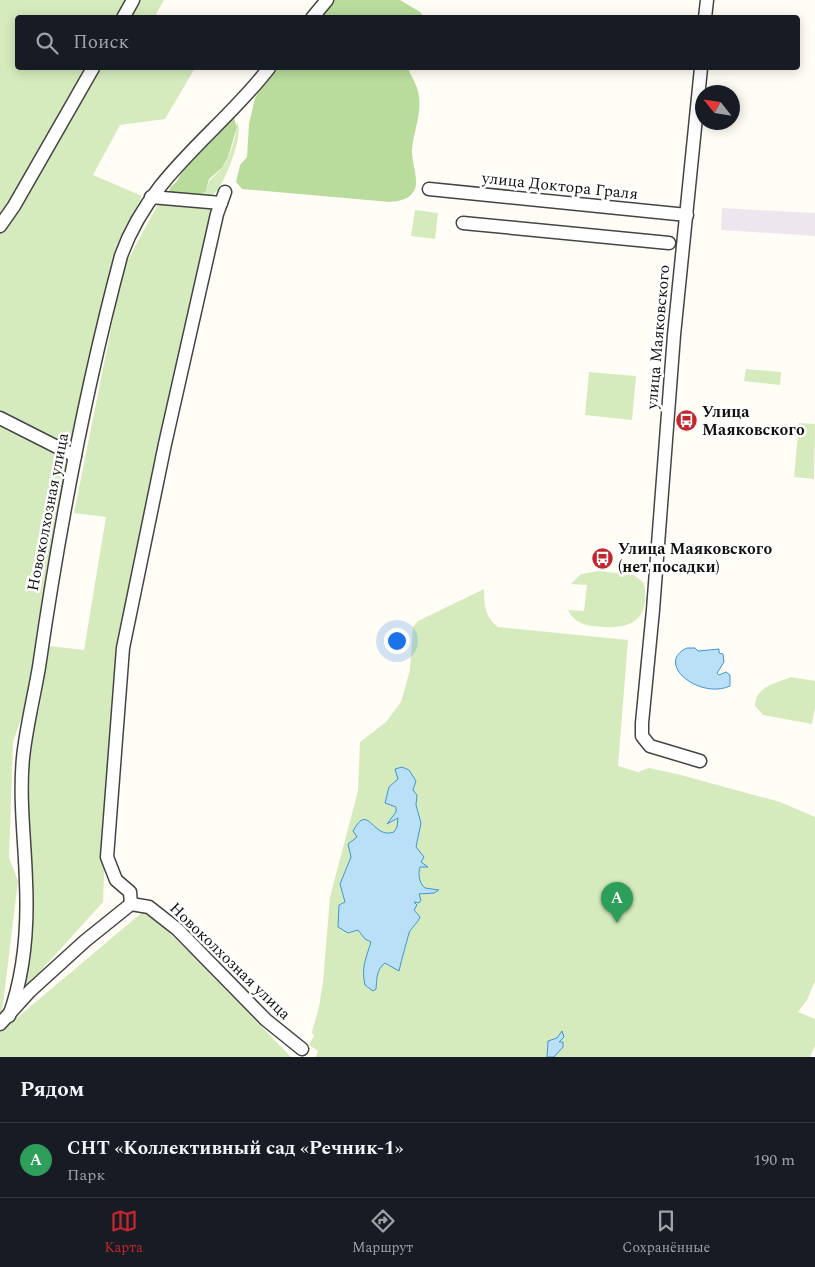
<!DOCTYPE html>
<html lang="ru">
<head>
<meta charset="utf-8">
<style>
  :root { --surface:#171b24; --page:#20242c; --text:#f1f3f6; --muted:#9ea1a6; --line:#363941; --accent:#c4262e }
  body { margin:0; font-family:Spectral,serif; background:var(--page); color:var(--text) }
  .compass { position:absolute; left:695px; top:85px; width:45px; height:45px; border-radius:50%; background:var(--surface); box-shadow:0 2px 12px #0003; rotate:300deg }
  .you { position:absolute; left:396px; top:640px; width:18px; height:18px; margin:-12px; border:4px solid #fff; border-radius:50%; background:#1a73e8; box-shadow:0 0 0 8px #1a73e833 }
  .badge { display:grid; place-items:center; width:32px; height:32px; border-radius:50%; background:var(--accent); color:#fff; font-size:16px; font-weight:700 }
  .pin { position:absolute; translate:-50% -41px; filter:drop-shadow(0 1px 2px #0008) }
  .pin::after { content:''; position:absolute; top:26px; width:18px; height:15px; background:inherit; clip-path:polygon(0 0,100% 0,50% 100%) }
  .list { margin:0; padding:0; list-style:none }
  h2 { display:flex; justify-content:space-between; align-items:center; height:65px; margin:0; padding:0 20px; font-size:21px }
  h2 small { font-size:16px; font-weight:400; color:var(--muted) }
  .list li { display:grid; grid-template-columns:32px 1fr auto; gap:15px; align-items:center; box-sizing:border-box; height:75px; padding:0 20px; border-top:1px solid var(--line) }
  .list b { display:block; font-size:19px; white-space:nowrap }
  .list p { margin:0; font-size:16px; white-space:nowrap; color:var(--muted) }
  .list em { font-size:16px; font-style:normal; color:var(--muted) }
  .icon { flex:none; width:28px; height:28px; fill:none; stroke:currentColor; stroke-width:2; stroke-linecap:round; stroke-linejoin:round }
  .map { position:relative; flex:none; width:815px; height:1057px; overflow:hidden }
  .search { position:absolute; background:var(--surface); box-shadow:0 2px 12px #0003; left:15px; right:15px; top:15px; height:55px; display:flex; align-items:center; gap:12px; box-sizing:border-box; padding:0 18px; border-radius:5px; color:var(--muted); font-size:19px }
  .sheet { height:140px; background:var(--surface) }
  nav { display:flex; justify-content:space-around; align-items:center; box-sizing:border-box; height:70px; border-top:1px solid var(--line); background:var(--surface); font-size:14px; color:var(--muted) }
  nav a { display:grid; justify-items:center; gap:2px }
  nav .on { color:var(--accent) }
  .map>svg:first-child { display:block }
</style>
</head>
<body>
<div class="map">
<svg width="815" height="1057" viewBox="0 0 815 1057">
  <rect width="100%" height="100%" fill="#fffdf5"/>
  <!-- industrial -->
  <path fill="#eee6ef" d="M 722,208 L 815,213 L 815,236 L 721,230 Z"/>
  <!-- green -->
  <g fill="#d5ebbd">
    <path d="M 0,0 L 164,0 L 156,14 L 161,17 L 18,18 L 18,68 L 195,68 L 165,119 L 120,125 L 93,175 L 142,196 L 120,244 L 71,443 L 27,702 L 13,742 L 9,858 L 18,881 L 2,1012 L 0,1013 Z"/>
    <path d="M 237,122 C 245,133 224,187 213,195 L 198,196 L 207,189 C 209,176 216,177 223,167 C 230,157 237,135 237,122 Z"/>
    <path d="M 158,204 L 213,207 L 124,631 L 109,751 L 103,902 L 26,987 L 33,881 L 27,852 L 31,737 L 40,705 L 49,646 L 84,650 L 106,517 L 74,513 L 123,269 Z"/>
    <path d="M 415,210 L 438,213 L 435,239 L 411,236 Z"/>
    <path d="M 746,369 L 781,372 L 780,385 L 744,381 Z"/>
    <path d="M 589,372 L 636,376 L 632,420 L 585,415 Z"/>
    <path d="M 799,423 L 815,424 L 814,479 L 794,477 Z"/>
    <path d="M 598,571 L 634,575 L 644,583 C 650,616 635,629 604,627 C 589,626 575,625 568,610 L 584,611 L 587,585 L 571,584 L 581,574 Z"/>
    <path d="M 484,589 C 484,605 485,617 498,627 L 628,640 L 618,766 L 638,772 L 649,768 L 677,774 L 780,802 L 815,817 L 815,981 L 807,1000 L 798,1012 L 815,1019 L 815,1046 L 810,1057 L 316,1057 L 318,1051 L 309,1045 L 314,1036 L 312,1032 L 319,1007 L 323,982 L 330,897 L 358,791 L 360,742 L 386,722 L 401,702 L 410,670 L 413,627 L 418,621 Z"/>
    <path d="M 791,677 L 815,681 L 815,707 L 812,724 L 763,715 L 755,706 C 755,687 776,683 791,677 Z"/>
    <path d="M 145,910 L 186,949 L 291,1057 L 0,1057 L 0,1032 Z"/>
  </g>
  <!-- forest -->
  <g fill="#b9dc9c">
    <path d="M 326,0 L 400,0 L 420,12 L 424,17 L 312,18 Z"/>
    <path d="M 273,68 L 408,68 C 410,75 415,81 417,88 C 424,109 414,129 412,149 C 411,161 420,181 414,191 C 409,200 398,201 390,202 L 242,189 L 236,182 L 240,165 L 247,157 L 249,124 L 255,98 Z"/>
    <path d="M 234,118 L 237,127 L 228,157 L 222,168 L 209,179 L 206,191 L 198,196 L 169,193 L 170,187 C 178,183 179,175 185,169 C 195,156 219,123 234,118 Z"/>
  </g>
  <!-- water -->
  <g fill="#b9e0f7" stroke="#3f96cf">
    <path d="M 687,648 L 695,648 L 698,651 L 719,649 L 719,653 L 723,654 L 724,662 L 717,673 L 719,675 L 726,672 L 730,675 L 730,686 C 699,700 654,663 687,648 Z"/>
    <path d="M 402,767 L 409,770 L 416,781 L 413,790 L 417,795 L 416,805 L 421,823 L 416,847 L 424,857 L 421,862 L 428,867 L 420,867 C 418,874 419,883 425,888 L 439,890 L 434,893 L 419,894 L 421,900 L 419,903 L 414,902 L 417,905 L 414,910 L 420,917 C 418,923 410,929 409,933 C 406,945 402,957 399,971 L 385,963 C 376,970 377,979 376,989 L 373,991 L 365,985 C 361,968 366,958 371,942 L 365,939 L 358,930 L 348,933 L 338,927 L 339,905 L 345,902 L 340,884 L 351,857 L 348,844 L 357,837 L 353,831 C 369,801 372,840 394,832 L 397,827 L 398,818 L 387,824 L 396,812 L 396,807 L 385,803 L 389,787 L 398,779 L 395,769 Z"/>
    <path d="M 562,1031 L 564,1037 L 559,1042 L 563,1042 L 563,1047 L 554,1057 L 547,1057 L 548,1041 L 557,1038 Z"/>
  </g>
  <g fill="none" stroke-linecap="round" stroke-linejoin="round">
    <defs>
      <g id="street">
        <path d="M 123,18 L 133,0"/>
        <path d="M 312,18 L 327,0"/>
        <path d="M 705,18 L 707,0"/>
        <path d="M 429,189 L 687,215"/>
        <path d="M 151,197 L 221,203"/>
        <path d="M 463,223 L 669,243"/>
        <path d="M 0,226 L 14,206 L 93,68"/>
        <path d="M 0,418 L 75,456"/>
        <path d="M 700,761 L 650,746 L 642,736 L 642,723 L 653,610 L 674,335 L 701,68"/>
        <path d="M 131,904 L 130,892 L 116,880 L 107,857 L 123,648 L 165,444 L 217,214 L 225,192"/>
        <path d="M 9,1016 C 24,975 28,926 26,882 C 25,841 19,800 23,758 C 26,728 34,697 39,667 C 59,529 85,391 121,256 C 150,174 219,133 269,68"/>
        <path d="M 0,1024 L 30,991 L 85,941 L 131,904 L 149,907 L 177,929 L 266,1020 L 302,1049"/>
      </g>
    </defs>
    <!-- street casing -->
    <use href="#street" stroke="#444" stroke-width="15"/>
    <!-- street -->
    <use href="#street" stroke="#fff" stroke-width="12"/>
  </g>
  <!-- icons -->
  <defs>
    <symbol id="bus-disc" viewBox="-11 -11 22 22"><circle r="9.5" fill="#c4262e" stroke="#fff"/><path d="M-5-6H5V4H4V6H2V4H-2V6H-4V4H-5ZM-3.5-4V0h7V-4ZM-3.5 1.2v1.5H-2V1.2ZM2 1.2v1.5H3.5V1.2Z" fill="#fff"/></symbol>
  </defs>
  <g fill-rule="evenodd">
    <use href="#bus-disc" x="674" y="408" width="25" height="25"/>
    <use href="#bus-disc" x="590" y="546" width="25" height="25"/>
  </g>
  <g text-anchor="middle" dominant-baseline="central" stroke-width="5" stroke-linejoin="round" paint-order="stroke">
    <!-- street labels -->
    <g font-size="16" fill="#111" stroke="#fff">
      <text transform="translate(560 186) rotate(6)">улица Доктора Граля</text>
      <text transform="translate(658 337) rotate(-85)">улица Маяковского</text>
      <text transform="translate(48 512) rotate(-79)">Новоколхозная улица</text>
      <text transform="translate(230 961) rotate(44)">Новоколхозная улица</text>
    </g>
    <!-- poi labels -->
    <g font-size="16" font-weight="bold" fill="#111" stroke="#fff" text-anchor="start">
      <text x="702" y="412">Улица<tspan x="702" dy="18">Маяковского</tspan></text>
      <text x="618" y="549">Улица Маяковского<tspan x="618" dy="18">(нет посадки)</tspan></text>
    </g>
  </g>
</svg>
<svg class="compass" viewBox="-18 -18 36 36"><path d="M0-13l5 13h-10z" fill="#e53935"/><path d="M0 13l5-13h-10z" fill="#9ea1a6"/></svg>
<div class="you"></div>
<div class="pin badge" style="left:617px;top:923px;background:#2e9e5b">A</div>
<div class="search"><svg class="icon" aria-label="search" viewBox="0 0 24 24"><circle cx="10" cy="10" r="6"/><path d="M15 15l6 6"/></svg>Поиск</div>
</div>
<section class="sheet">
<h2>Рядом<small></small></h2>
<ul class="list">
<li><span class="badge" style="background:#2e9e5b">A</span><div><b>СНТ «Коллективный сад «Речник-1»</b><p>Парк</p></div><em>190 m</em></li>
</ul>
</section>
<nav>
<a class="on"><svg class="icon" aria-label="map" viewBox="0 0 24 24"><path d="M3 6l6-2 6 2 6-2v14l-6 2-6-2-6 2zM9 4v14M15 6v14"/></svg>Карта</a>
<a><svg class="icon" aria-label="directions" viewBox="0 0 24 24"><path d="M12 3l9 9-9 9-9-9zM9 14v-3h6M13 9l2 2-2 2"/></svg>Маршрут</a>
<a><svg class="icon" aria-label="saved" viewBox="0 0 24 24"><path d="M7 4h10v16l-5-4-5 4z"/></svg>Сохранённые</a>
</nav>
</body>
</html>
